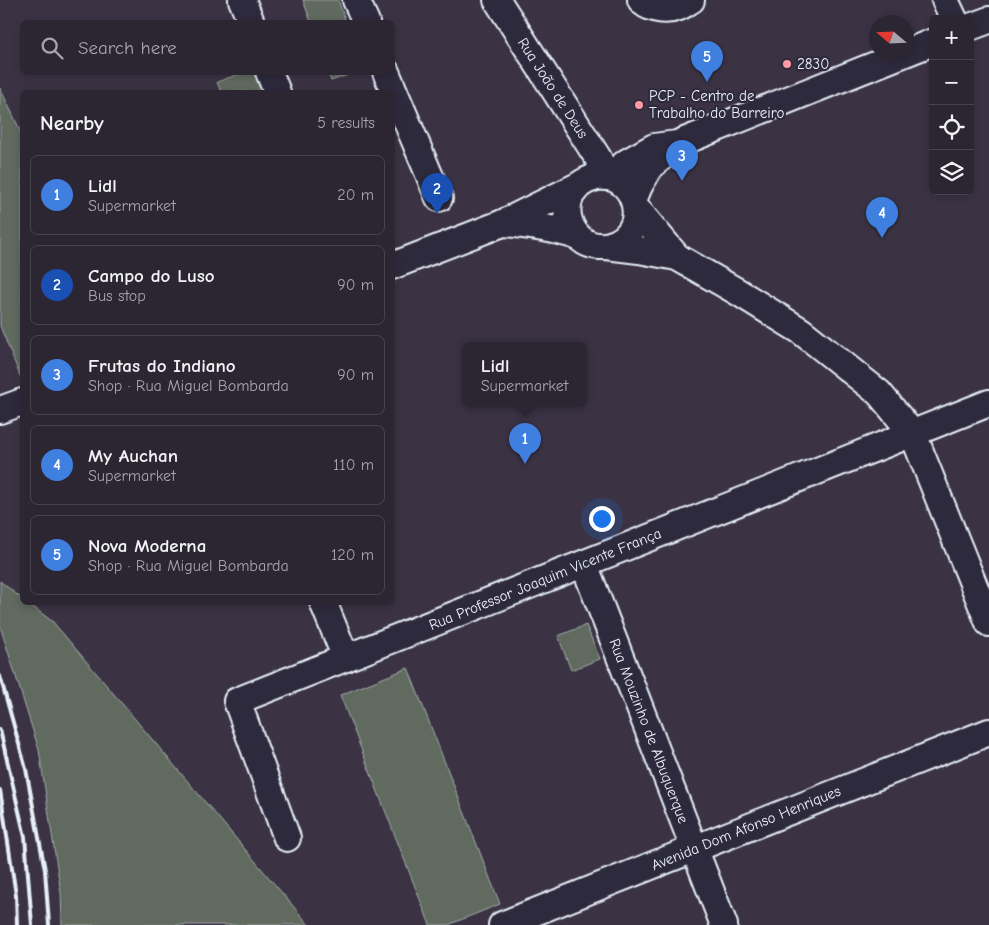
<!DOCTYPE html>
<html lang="en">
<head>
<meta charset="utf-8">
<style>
  :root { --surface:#2c2633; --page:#342e3b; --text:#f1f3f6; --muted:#a6a5ac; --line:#48434e; --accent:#ea580c }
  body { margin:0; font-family:"Comic Neue",sans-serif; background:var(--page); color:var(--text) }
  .controls { position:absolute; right:15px; top:15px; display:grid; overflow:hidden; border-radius:8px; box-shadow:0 2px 8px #0003 }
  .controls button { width:45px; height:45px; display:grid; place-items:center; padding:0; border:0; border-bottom:1px solid var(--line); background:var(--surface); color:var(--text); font:25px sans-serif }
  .compass { position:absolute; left:869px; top:15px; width:45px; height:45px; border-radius:50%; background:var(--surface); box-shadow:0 2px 8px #0003; rotate:289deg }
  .you { position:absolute; left:601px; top:518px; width:18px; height:18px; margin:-12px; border:4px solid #fff; border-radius:50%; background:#1a73e8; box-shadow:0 0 0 8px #1a73e833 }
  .badge { display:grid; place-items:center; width:32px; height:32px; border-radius:50%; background:var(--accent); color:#fff; font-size:16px; font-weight:700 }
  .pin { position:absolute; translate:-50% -41px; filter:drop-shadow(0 1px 2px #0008) }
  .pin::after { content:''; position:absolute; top:26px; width:18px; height:15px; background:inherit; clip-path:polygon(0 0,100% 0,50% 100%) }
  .popup { position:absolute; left:462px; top:342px; width:125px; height:65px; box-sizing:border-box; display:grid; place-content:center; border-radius:8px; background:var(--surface); filter:drop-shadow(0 1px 4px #0005); font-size:16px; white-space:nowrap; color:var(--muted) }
  .popup b { font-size:19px; color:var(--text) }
  .popup::after { content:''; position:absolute; left:50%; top:100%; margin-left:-10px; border:10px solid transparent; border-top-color:var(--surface) }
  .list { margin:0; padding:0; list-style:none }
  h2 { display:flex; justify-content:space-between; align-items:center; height:65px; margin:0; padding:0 20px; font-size:21px }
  h2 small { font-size:16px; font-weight:400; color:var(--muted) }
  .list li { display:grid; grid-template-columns:32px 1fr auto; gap:15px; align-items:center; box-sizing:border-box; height:80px; margin:0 10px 10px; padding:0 10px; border:1px solid var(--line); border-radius:8px }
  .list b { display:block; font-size:19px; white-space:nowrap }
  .list p { margin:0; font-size:16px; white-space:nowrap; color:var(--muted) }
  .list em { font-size:16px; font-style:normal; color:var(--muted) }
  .icon { flex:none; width:28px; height:28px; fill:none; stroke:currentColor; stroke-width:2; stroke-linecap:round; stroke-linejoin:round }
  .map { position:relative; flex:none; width:989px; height:925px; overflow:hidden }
  .search { position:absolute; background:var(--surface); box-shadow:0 2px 8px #0003; left:20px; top:20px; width:375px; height:55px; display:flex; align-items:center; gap:12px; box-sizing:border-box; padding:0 18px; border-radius:8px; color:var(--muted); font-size:19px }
  .panel { position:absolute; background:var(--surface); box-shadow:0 2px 8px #0003; left:20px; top:90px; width:375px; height:515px; border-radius:8px }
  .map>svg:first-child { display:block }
</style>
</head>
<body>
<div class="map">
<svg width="989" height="925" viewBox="0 0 989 925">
  <rect width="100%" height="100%" fill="#3b3344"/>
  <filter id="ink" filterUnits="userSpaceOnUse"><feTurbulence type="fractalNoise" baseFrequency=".02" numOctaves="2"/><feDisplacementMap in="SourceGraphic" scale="10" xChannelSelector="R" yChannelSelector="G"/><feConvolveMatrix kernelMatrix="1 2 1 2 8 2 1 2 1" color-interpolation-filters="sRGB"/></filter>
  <g filter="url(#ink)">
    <!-- green -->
    <g fill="#616a5f" stroke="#a4aeac">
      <path d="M 303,0 L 338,0 L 346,22 L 311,22 Z"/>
      <path d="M 242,73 L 255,73 L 263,92 L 221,92 L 217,82 Z"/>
      <path d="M 328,73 L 328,72 L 353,73 L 331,81 Z"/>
      <path d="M 0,88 L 22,134 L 22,377 L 21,378 L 0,326 Z"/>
      <path d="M 0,581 L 22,599 L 22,602 L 28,603 L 53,622 L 309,925 L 62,925 L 61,893 L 39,750 L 0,626 Z"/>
      <path d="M 586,625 L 600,659 L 571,670 L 558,636 Z"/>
      <path d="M 408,668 L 500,904 L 448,925 L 430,925 L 340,695 Z"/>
    </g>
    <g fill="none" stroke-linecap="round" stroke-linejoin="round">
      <defs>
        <g id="minor">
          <path d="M 242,0 L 251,22"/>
          <path d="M 356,0 L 366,22"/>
          <path d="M 497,0 L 598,158 L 607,177"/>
          <path d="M 641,0 C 647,9 666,12 676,8 C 681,7 686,3 691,0"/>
          <path d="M 945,0 L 954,19"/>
          <path d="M 970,27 L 989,20"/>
          <path d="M 269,72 L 277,92"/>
          <path d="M 386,72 L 439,198"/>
          <path d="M 609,177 L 627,162 L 654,147 L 677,144 L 933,42"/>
          <path d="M 634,198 L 639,186 L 650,167 L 672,148"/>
          <path d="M 637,209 L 677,257"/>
          <path d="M 503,223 C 530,225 552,228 577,236"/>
          <path d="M 606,246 L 639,250 L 677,257 L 738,292 L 801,331 L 879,393 L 913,434 L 989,623"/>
          <path d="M 392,266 L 503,223 L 578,186 C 581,184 585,181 588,180 C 632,160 658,231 610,245 C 602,247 592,246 585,242 C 569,232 563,211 571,195 C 573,192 576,189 578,186"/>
          <path d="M 0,410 L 22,402"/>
          <path d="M 584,564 L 724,925"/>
          <path d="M 323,602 L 346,658"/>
          <path d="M 287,838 L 237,701 L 989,403"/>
          <path d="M 502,925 L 989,732"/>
        </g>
      </defs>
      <!-- minor casing -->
      <use href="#minor" stroke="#e8f1f8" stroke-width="30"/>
      <!-- minor -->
      <use href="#minor" stroke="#2f2a3d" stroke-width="26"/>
      <!-- rail -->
      <g stroke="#e8f1f8" stroke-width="4">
        <path d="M 0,676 L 26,769 L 45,870 L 49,925"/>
        <path d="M 0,730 L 25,837 L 32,925"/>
        <path d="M 0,790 L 16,895 L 17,925"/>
      </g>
    </g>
  </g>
  <!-- markers -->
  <g fill="#ff9aa2" stroke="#2f2a3d" stroke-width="2">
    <circle cx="787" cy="64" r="5"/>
    <circle cx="639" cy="105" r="5"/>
  </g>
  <g text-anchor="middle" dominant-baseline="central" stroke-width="4.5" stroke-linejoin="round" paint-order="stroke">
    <!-- poi labels -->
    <g font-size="15" fill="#e8f1f8" stroke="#2f2a3d" text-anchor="start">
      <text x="797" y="64">2830</text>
      <text x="649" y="96">PCP - Centro de<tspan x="649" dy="17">Trabalho do Barreiro</tspan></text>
    </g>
    <!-- street labels -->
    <g font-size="15" fill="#e8f1f8" stroke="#2f2a3d">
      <text transform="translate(553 88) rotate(57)">Rua João de Deus</text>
      <text transform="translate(545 579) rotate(-22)">Rua Professor Joaquim Vicente França</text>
      <text transform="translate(649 731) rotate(69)">Rua Mouzinho de Albuquerque</text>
      <text transform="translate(746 828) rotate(-22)">Avenida Dom Afonso Henriques</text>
    </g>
  </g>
</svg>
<div class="controls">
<button>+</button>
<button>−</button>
<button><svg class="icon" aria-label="locate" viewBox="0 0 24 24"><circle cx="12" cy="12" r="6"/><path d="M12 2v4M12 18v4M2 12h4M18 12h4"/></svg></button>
<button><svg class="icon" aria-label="layers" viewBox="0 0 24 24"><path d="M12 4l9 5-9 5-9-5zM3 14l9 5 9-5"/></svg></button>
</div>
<svg class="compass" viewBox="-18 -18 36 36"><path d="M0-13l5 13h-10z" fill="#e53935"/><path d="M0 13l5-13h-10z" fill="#a6a5ac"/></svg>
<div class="you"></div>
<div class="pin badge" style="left:525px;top:464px;background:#3f7fe0">1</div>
<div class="popup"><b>Lidl</b>Supermarket</div>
<div class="pin badge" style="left:437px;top:214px;background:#1a4fb4">2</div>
<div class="pin badge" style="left:682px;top:181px;background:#3f7fe0">3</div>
<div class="pin badge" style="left:882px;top:238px;background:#3f7fe0">4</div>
<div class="pin badge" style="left:707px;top:82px;background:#3f7fe0">5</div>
<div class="search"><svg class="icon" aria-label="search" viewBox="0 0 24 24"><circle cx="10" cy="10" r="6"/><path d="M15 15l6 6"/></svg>Search here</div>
<section class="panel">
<h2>Nearby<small>5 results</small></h2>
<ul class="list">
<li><span class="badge" style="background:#3f7fe0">1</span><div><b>Lidl</b><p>Supermarket</p></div><em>20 m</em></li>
<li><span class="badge" style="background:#1a4fb4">2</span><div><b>Campo do Luso</b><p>Bus stop</p></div><em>90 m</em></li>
<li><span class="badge" style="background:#3f7fe0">3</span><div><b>Frutas do Indiano</b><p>Shop · Rua Miguel Bombarda</p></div><em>90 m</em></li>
<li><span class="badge" style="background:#3f7fe0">4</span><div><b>My Auchan</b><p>Supermarket</p></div><em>110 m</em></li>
<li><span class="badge" style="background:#3f7fe0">5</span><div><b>Nova Moderna</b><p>Shop · Rua Miguel Bombarda</p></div><em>120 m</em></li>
</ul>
</section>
</div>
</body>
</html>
